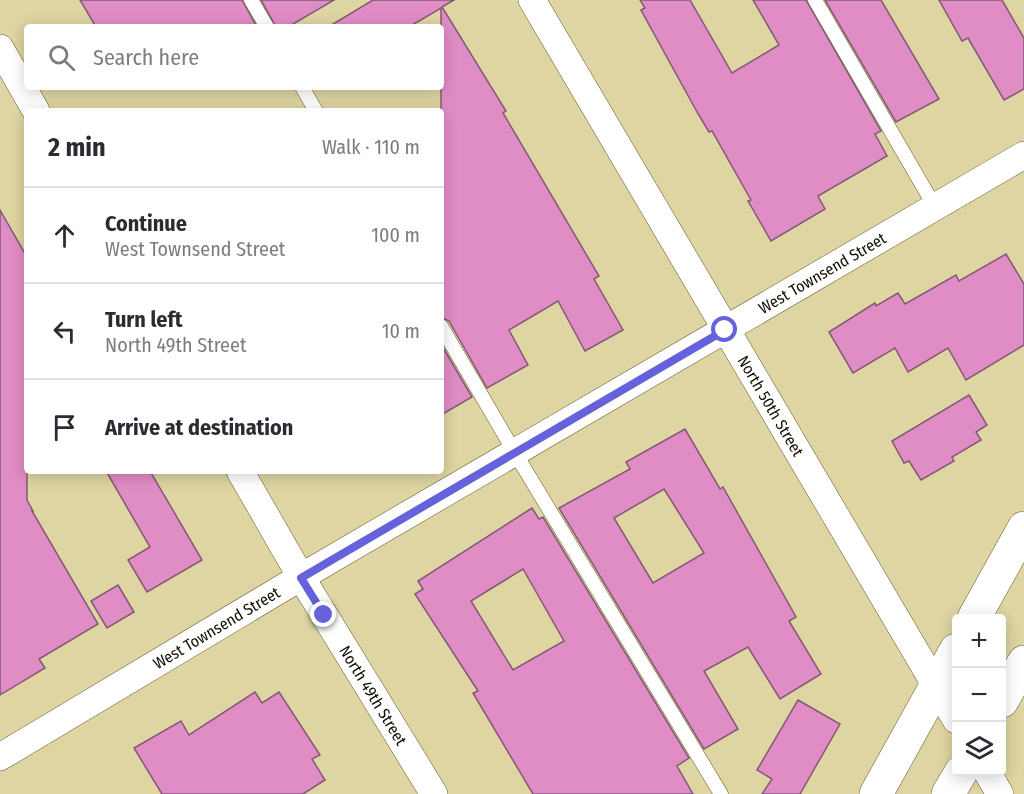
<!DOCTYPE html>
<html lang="en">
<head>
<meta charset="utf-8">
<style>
  :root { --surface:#fff; --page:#f2f2f3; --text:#2b2b33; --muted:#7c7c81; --line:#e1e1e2 }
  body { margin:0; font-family:"Fira Sans Condensed",sans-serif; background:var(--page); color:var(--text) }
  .controls { position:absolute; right:18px; bottom:18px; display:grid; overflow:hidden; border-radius:6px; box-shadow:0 3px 15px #0003 }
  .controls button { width:54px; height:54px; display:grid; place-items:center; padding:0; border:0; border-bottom:2px solid var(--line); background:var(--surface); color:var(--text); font:30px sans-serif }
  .stop { position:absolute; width:18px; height:18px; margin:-14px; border:4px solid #6562dc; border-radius:50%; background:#fff }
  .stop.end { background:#6562dc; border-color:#fff; box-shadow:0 2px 6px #0008 }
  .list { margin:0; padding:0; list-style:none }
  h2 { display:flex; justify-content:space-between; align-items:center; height:78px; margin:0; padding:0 24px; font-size:26px }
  h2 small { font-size:20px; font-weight:400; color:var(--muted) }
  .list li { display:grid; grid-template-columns:39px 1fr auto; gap:18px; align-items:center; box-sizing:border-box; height:96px; padding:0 24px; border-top:2px solid var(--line) }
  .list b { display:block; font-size:22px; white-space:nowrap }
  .list p { margin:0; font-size:20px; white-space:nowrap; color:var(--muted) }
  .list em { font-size:20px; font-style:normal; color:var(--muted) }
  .icon { flex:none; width:33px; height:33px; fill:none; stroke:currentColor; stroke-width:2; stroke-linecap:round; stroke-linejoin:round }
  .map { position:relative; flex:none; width:1024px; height:794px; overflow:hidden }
  .search { position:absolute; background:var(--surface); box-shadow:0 3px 15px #0003; left:24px; top:24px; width:420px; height:66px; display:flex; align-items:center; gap:15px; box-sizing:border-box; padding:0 21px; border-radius:6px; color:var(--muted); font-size:22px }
  .panel { position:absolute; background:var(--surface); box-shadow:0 3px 15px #0003; left:24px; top:108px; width:420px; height:366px; border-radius:6px }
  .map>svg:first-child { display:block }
</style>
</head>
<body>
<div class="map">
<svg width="1024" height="794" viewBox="0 0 1024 794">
  <rect width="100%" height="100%" fill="#ded5a2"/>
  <!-- building -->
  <g fill="#e08dc5" stroke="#835874" stroke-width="1.5" fill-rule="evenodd">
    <path d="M 80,0 L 242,0 L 257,27 L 96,27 Z"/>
    <path d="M 261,0 L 334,0 L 288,27 L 276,27 Z"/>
    <path d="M 373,0 L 454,0 L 442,7 L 506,111 L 503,113 L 599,276 L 594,279 L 623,330 L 585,351 L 558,301 L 509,330 L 528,365 L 487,388 L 449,321 L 441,317 L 441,8 L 409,27 L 328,27 Z"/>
    <path d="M 640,0 L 690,0 L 732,73 L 779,45 L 753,0 L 806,0 L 881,131 L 875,134 L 887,156 L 818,196 L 825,209 L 771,241 L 748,201 L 751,200 L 712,131 L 709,132 L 697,112 L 641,10 L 645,8 Z"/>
    <path d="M 825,0 L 881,0 L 939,99 L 896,122 Z"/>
    <path d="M 939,0 L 1002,0 L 1024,38 L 1024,89 L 1004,100 L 968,38 L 962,41 Z"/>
    <path d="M 0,210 L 27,257 L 27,500 L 33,511 L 32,511 L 98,624 L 39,659 L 45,668 L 0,695 Z"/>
    <path d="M 1006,254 L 1024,284 L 1024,345 L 966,380 L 948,348 L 908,372 L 895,348 L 853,373 L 829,332 L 875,303 L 876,306 L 898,293 L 905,304 L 956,275 L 959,281 Z"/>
    <path d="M 441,344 L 472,397 L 441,415 Z"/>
    <path d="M 969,395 L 987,425 L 976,432 L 981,440 L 952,457 L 954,461 L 921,480 L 909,461 L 904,463 L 892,441 Z"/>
    <path d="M 685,429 L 720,489 L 723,487 L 796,617 L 789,621 L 821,674 L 780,699 L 748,647 L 704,671 L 738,729 L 704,749 L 559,508 L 630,469 L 626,462 ZM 664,489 L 704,553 L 653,583 L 614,518 Z"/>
    <path d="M 106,471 L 150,471 L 202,560 L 147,592 L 128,560 L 150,547 Z"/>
    <path d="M 532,508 L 539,519 L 543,517 L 689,758 L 677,766 L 693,794 L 533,794 L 473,693 L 478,691 L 415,594 L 423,589 L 418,581 ZM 523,569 L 564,641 L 513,670 L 471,601 Z"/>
    <path d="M 118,585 L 134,612 L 107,628 L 91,601 Z"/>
    <path d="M 255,692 L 262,703 L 279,692 L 320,755 L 312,759 L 325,780 L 303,794 L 162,794 L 134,748 L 181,721 L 189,735 Z"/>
    <path d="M 798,700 L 840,724 L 800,794 L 762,794 L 772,779 L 757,770 Z"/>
  </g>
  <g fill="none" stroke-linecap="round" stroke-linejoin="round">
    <defs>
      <g id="service">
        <path d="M 251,0 L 267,27"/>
        <path d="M 815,0 L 935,207"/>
        <path d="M 302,87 L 316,111"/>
        <path d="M 441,326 L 515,453 L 721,794"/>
      </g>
      <g id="minor">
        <path id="s1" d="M 532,0 L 956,720"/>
        <path d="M 0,48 L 36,111"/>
        <path id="s2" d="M 240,471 L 301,577 L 434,794"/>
        <path id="s3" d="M 0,757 L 301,577 L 1024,155"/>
        <path d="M 987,772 L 1000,794"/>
      </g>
      <g id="tertiary">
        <path d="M 974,618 L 1024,528"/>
        <path d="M 1002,701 L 1024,662"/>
        <path d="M 876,794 L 956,650"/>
        <path d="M 948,794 L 961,772"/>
      </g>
    </defs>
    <!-- service casing -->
    <use href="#service" stroke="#675f2e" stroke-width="15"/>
    <!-- minor casing -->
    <use href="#minor" stroke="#675f2e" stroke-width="28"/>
    <!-- tertiary casing -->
    <use href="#tertiary" stroke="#675f2e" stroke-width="34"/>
    <!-- service -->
    <use href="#service" stroke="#fff" stroke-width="14"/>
    <!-- minor -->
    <use href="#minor" stroke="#fff" stroke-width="27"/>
    <!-- tertiary -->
    <use href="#tertiary" stroke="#fff" stroke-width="33"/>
  </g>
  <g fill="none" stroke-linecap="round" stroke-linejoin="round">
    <!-- route -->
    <path stroke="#6562dc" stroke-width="8" d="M 324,615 L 301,578 L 725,330"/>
  </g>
  <g text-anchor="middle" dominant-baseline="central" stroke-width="5" stroke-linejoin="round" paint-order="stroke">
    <!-- street labels -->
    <g font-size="16" fill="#100d00" stroke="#ebe3ae">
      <text stroke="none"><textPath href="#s3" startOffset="954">West Townsend Street</textPath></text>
      <text stroke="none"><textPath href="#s1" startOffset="471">North 50th Street</textPath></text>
      <text stroke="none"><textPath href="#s3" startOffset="252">West Townsend Street</textPath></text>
      <text stroke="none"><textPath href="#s2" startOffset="261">North 49th Street</textPath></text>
    </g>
  </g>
</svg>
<div class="controls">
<button>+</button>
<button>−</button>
<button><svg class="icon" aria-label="layers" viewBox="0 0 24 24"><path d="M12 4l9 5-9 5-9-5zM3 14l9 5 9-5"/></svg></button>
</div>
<div class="stop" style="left:725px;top:330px"></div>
<div class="stop end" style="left:324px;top:615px"></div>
<div class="search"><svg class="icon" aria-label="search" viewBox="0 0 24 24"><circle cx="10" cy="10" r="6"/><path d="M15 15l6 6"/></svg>Search here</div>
<section class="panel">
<h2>2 min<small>Walk · 110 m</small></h2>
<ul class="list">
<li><svg class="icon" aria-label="ahead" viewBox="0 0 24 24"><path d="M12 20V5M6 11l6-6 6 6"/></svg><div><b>Continue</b><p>West Townsend Street</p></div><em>100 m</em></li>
<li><svg class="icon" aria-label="left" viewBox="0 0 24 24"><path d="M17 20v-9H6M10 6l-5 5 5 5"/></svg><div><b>Turn left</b><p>North 49th Street</p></div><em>10 m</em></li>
<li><svg class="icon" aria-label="arrive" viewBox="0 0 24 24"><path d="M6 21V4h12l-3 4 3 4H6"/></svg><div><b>Arrive at destination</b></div></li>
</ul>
</section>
</div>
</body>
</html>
